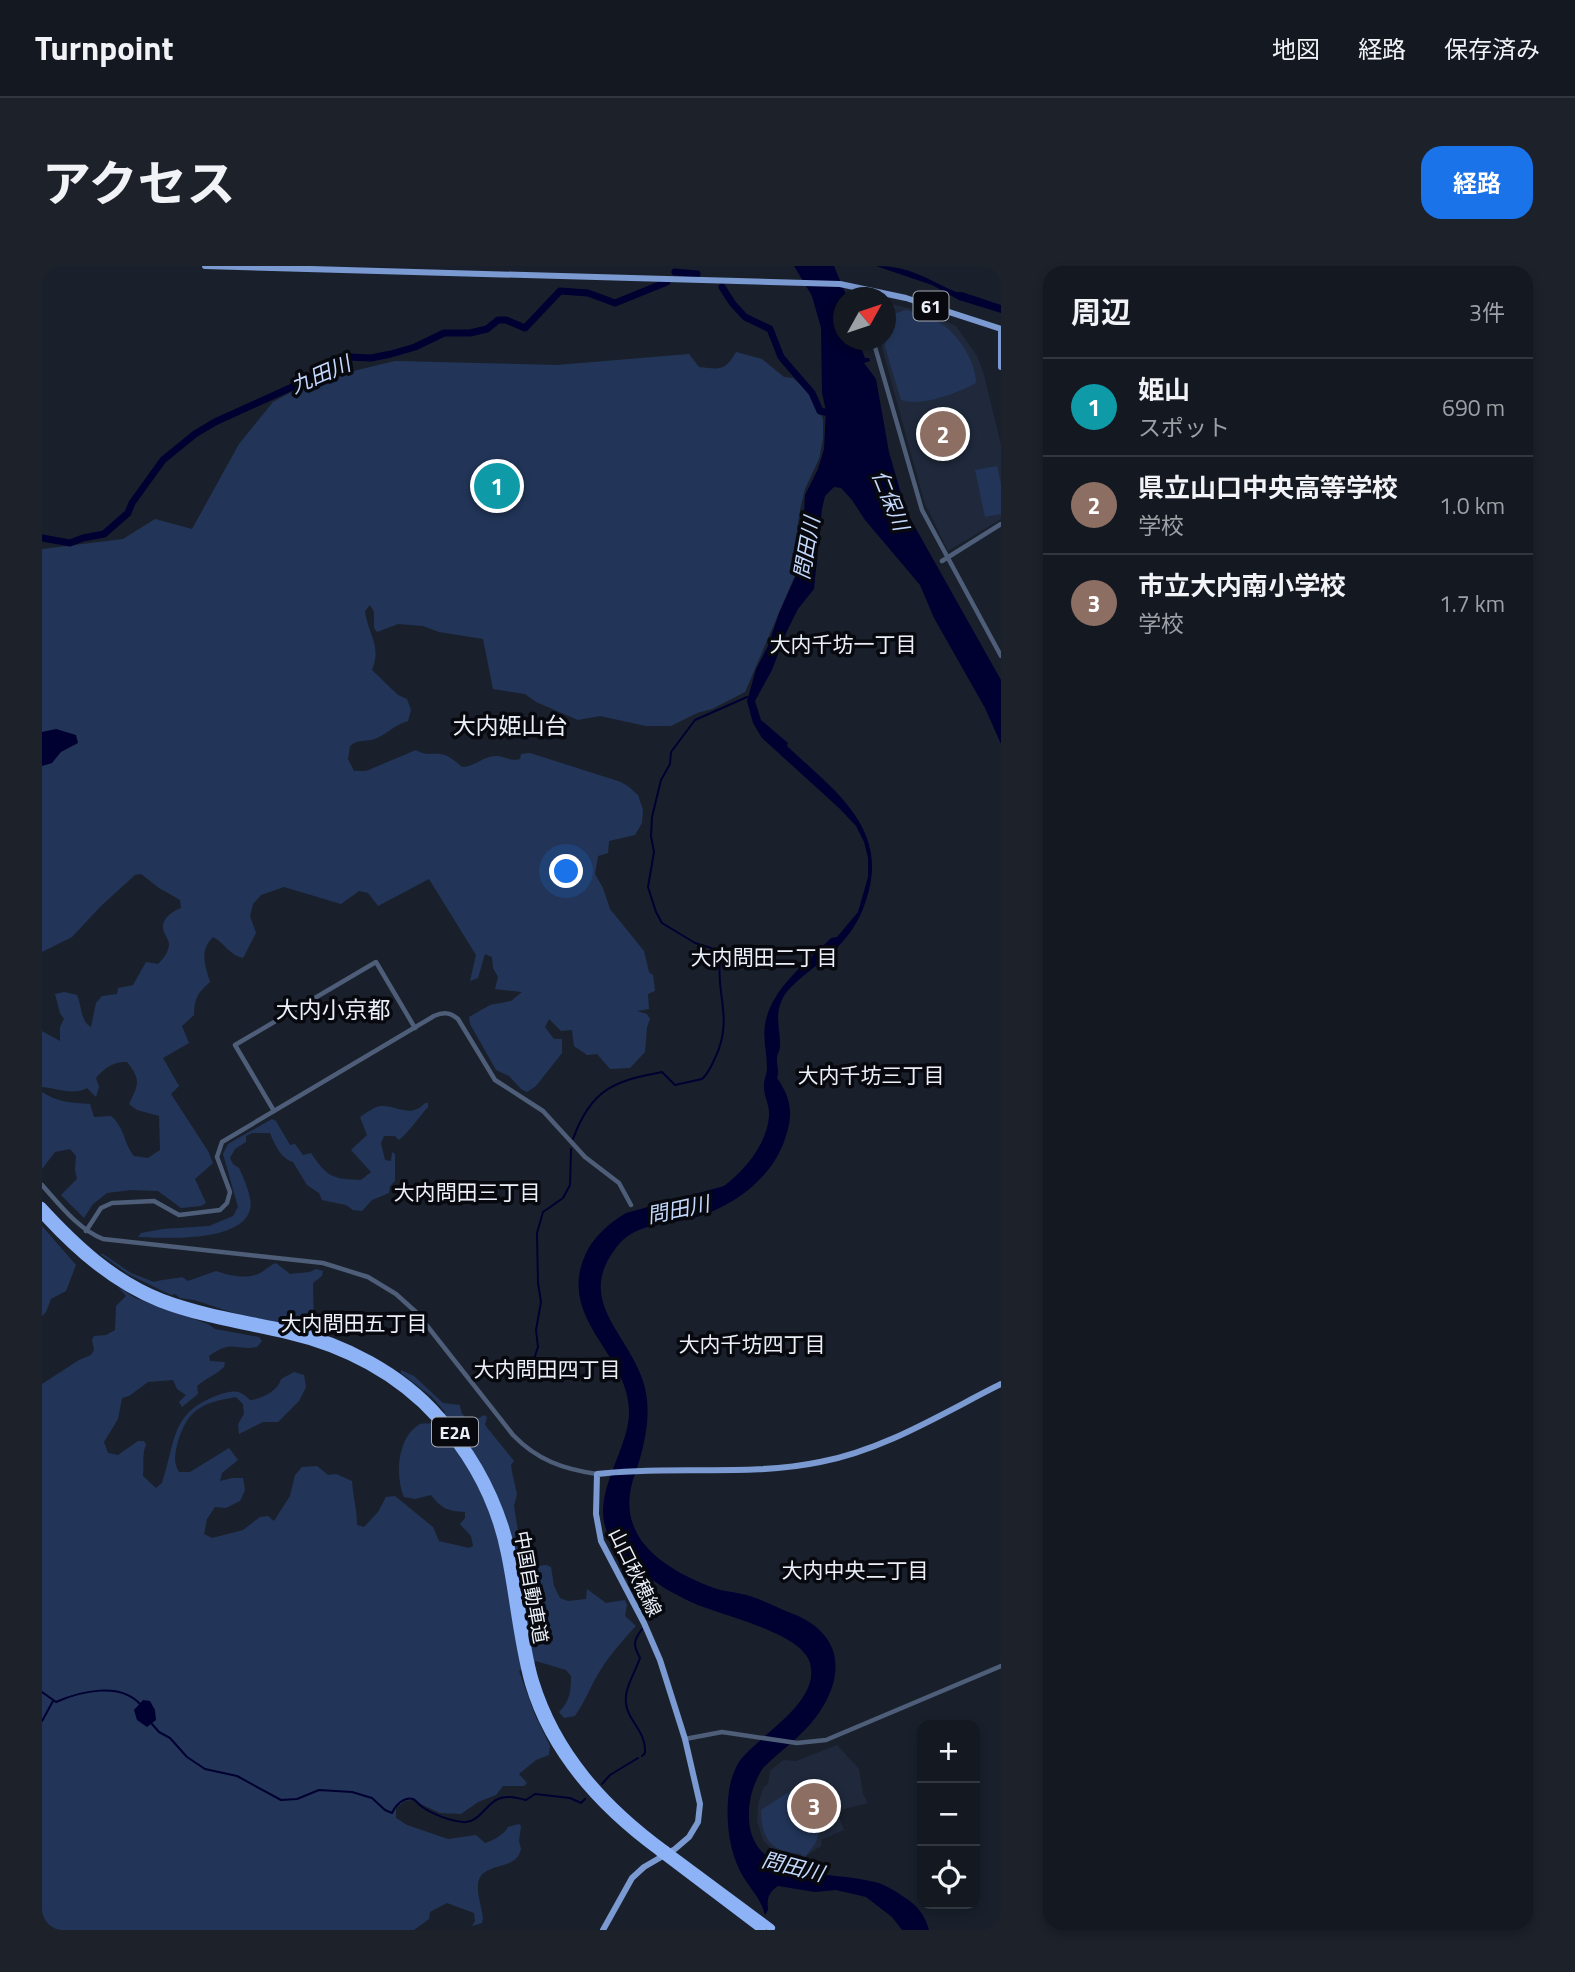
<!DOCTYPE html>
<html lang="ja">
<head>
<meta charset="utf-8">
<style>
  :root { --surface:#131821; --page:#1c212a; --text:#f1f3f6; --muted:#9da0a5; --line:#32373f; --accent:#1a73e8 }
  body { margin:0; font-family:"Titillium Web","Noto Sans JP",sans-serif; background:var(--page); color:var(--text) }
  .controls { position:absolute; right:21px; bottom:21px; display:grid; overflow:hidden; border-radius:14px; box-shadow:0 4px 10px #0003 }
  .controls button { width:63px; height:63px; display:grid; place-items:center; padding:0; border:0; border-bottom:2px solid var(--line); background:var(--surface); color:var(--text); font:35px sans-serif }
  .compass { position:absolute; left:791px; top:21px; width:63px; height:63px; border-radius:50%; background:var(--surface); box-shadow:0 4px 10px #0003; rotate:50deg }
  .you { position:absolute; left:525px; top:606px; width:24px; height:24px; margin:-18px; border:5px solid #fff; border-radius:50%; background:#1a73e8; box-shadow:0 0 0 10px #1a73e833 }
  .badge { display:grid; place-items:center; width:46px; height:46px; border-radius:50%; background:var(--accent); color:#fff; font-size:23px; font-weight:700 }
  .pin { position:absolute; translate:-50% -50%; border:4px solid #fff; box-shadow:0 2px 7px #0006 }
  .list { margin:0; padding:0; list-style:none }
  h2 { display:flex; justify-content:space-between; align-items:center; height:91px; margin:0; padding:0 28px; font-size:30px }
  h2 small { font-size:23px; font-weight:400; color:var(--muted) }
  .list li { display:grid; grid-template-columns:46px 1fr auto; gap:21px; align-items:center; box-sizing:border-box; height:98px; padding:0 28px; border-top:2px solid var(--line) }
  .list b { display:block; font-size:26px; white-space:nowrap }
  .list p { margin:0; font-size:23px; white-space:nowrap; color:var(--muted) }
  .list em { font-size:23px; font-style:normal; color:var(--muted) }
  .icon { flex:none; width:38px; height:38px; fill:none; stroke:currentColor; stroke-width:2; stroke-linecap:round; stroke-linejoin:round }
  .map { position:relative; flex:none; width:959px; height:1664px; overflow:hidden; border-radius:21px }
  header { display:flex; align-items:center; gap:42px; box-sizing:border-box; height:98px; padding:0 35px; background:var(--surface); border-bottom:2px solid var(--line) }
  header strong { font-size:33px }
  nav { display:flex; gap:38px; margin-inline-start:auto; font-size:24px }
  .intro { display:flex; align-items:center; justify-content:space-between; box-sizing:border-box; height:168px; padding:0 42px }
  h1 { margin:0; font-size:49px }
  .button { padding:18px 32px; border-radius:21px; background:var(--accent); color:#fff; font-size:24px; font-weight:700 }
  main { display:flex; gap:42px; padding:0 42px }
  aside { flex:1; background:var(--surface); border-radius:21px; box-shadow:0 4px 10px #0003 }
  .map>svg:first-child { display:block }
</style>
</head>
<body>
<header>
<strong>Turnpoint</strong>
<nav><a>地図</a><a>経路</a><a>保存済み</a></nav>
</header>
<div class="intro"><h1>アクセス</h1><a class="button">経路</a></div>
<main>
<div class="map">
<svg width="959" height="1664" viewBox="0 0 959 1664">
  <rect width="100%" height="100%" fill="#19202c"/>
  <!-- built -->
  <g fill="#1f293b">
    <path d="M 844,37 L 875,44 L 914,60 L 935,90 L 941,105 L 959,179 L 959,253 L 906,285 L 882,235 L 838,74 L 844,74 Z"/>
    <path d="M 795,1479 L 817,1503 L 821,1528 L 826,1537 L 799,1544 L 796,1548 L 802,1564 L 780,1573 L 779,1580 L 764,1590 L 765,1598 L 736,1589 L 721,1574 L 715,1555 L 716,1537 L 722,1521 L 726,1518 L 728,1505 L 741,1494 L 754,1495 Z"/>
  </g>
  <!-- green -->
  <g fill="#223558">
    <path d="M 864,44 C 876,47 892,52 901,59 C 918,71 934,97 934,117 C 915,127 880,141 859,134 L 841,74 L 844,74 L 844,50 Z"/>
    <path d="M 694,86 L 720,93 L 742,111 L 751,112 L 768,127 L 781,153 L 781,173 L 777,193 L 763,223 L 758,244 L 755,263 L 758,279 L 754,307 L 703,426 L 670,443 L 655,447 L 629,460 L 604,460 L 558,450 L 536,454 L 494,436 L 483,428 L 451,423 L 441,373 L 397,366 L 381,360 L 356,358 L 335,366 L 332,362 L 332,346 L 328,339 L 323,345 C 326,369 340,379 330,404 L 356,429 L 365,433 L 369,444 L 366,455 C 354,458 346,467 335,472 C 325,477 317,472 308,480 L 306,493 L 312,505 L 324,505 L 374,484 C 384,490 387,487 398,488 C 407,489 414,496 420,501 C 433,501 441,490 454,490 C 463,490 469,496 478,493 L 479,488 L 488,487 L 579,516 L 587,521 L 596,529 L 601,544 L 600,557 L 593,569 L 567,575 L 566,587 L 556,590 L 553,608 L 561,622 L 568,643 L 602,685 L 607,706 L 611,709 L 613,725 L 606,728 L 607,743 L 595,745 L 605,748 L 608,753 L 605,761 L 603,786 L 588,802 L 568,803 L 555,788 L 545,789 L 532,780 L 530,764 L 519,765 L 507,753 L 503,761 L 512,773 L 520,773 L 520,787 L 494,820 L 485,826 L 479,823 L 467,810 L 454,804 L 428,758 L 427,751 L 448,739 L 469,735 L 480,726 L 453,723 L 456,711 L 451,702 L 450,691 L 443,688 L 436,712 L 428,715 L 434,689 L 387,613 L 336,640 L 326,627 L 317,625 L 299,638 L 242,621 L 219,629 L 211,638 L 208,650 L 214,667 L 201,692 C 187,689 183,677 171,671 C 157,685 163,699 168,716 C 156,726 152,733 152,749 L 140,760 L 147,777 L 121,792 L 137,820 L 129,828 L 166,885 L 171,897 L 153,913 L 164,937 L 159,940 L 139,942 L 116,925 L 89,924 L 65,927 L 51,938 L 42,952 L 19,929 L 35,913 L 33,904 L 34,890 L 28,883 L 13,886 L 0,903 L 0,826 C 15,836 30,837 48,838 L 52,851 L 69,850 C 83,862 81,876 92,890 L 106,892 L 118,884 L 117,850 L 95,844 L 87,838 C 97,817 99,814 85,796 C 72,795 61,803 54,812 L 57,821 L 54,831 L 45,822 C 30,830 16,822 0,821 L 0,765 L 18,775 L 18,761 L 22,753 L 18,747 L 13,728 L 22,726 L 35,729 C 40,740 38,755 49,761 L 54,737 L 60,730 L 75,728 L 76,722 L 91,719 L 104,696 L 116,698 C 121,693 127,686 127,678 C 127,673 121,667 121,662 C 120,652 131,645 139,642 L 138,634 L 117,622 L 99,608 L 93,609 L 59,640 L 30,671 L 0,686 L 0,283 L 81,273 L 113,253 L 150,263 L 197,178 L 231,136 L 270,115 L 353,95 L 515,99 L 647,88 L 657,101 C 677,103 683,106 694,86 Z"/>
    <path d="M 955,200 L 959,218 L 959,248 L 943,251 L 933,204 Z"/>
    <path d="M 383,837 L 386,837 L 386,841 C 376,852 367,866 357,874 L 353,870 L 342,870 L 339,877 L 343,894 L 349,895 L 350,886 L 353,888 L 353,915 L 348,920 L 347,927 L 330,934 L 320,945 L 311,944 L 304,939 L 280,934 L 277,927 L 265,919 L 251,896 C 239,893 232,877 228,867 L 210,867 L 204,870 L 204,876 L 193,883 L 188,892 L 191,898 L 197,902 C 202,913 211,932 208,944 C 198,977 122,972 96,971 L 99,967 L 121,963 L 167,960 L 191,950 L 196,941 L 181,888 L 186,878 L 230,853 L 234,855 L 248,879 L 253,878 L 261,889 L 269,887 C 285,911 290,913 319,914 L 329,906 L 309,884 L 325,869 L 318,851 C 324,847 332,841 339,840 C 355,839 369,853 383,837 Z"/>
    <path d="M 0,960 L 34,999 L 24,1025 L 9,1033 L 4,1046 L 0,1050 Z"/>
    <path d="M 58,988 L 61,988 L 89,1007 L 112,1016 C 122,1013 130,1013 140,1011 L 146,1015 L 174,1005 C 187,1010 207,1014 220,1006 C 225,1003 228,999 234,997 L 248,1008 L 268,1006 L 274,1003 L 281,1005 L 280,1010 L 271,1017 L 272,1061 L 268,1063 L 192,1047 L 152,1034 L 138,1032 L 133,1028 L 129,1029 L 86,1008 Z"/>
    <path d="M 76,1021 L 93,1032 L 166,1058 L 173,1063 L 217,1071 L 220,1075 L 215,1081 C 192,1085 191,1073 167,1090 L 168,1095 L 183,1096 L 182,1101 C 174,1109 164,1112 155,1120 L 156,1128 L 140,1141 L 137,1136 L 144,1129 L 135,1123 L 131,1114 L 106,1116 L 87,1130 L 80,1132 L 76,1153 L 62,1176 L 66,1187 L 76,1189 L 96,1175 L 102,1175 L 104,1179 C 100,1187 102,1200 101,1210 L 114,1222 L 120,1217 C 135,1172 128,1146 179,1128 C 192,1124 198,1124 208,1134 C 220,1133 236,1125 239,1113 L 252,1106 L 262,1109 L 264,1121 L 257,1135 L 236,1156 L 221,1156 L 197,1168 L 196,1158 L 202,1148 L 201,1138 L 194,1131 C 159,1137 145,1143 135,1179 C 133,1189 131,1196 137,1206 L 148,1206 L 187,1182 L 196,1194 L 180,1207 L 178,1215 L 190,1212 L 201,1212 L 203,1224 L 198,1235 L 184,1242 L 173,1241 L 165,1253 L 162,1268 L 170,1272 L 201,1264 L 218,1251 L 226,1250 L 232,1255 L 248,1230 L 253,1209 L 260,1201 L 275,1200 L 286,1209 L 294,1208 L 310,1215 C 311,1231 315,1243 315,1259 L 322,1261 L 336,1246 L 344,1231 L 353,1230 L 391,1261 L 397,1275 L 427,1282 L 431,1280 L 429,1270 L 418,1258 L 423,1252 L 423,1246 C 406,1245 400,1243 389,1229 L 373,1233 L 362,1231 C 353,1210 355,1171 378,1158 C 382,1157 386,1158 390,1157 C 394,1155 399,1149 403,1146 L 390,1131 L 359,1107 L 359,1104 L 372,1110 L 401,1137 L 418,1139 C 419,1150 423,1152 432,1155 L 442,1149 L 445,1151 L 443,1159 L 472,1195 L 469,1199 L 470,1206 L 475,1228 L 472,1240 L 480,1291 L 488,1301 L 504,1299 L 509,1301 L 512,1320 L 518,1332 L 526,1335 L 544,1333 L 545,1323 L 564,1337 L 583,1334 L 585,1339 L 583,1350 L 594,1360 C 580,1375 565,1392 555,1410 C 547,1424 543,1435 533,1450 L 522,1452 L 517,1446 C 528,1435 529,1425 529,1410 L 524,1404 L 494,1395 L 477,1405 L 493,1449 L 508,1480 L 507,1489 L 494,1494 L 477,1508 L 485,1517 L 482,1520 L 461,1520 L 454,1529 L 436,1536 L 419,1548 L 398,1547 L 370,1534 L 363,1535 L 354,1542 L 354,1552 L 365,1559 L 406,1573 L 434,1569 L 443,1577 C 450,1575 463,1568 466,1561 L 477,1558 L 479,1560 L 477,1575 L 479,1583 C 474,1607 438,1594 436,1619 C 435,1629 440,1642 441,1652 L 440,1657 L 430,1660 L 433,1655 L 432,1647 L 405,1637 L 388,1646 L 387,1653 L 372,1664 L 0,1664 L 0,1118 L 37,1094 L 49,1089 L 52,1084 L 50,1074 L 52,1070 L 64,1069 L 73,1064 L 74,1040 L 84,1030 Z"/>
    <path d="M 753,1522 C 760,1531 777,1558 776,1569 C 776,1576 766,1587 762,1592 L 759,1588 C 729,1585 720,1575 719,1544 Z"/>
  </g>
  <!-- water -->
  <g fill="#000031">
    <path d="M 752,0 L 792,0 L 805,31 L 802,32 L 802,74 L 816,74 L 823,92 L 827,92 L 828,95 L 822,97 L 834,113 L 847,186 L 864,245 L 959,414 L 959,478 L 943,442 L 892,352 L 878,319 L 823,254 L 810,234 L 799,222 L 792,221 L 783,230 L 780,243 L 772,323 L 756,343 L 745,365 L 730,404 L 713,435 L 719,454 L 746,477 L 745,480 C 787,520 844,558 827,624 C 820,650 813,663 794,683 C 780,697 746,718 740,734 C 732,750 739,765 738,781 C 738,785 735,788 735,791 C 734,799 738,804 735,812 C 751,835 751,850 742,876 C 727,916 686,944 647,953 C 624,958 595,958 578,977 C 530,1033 585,1065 601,1115 C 611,1145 603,1179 593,1208 C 570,1270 621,1303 672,1322 C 683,1326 696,1326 708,1330 C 718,1333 728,1338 737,1342 C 745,1346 754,1348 762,1353 C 804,1376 800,1416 774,1451 C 760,1470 738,1485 721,1502 C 711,1517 706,1536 707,1553 C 710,1614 786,1605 828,1615 C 841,1617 852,1624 862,1631 C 875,1639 883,1649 887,1664 L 860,1664 L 850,1651 L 824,1631 L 794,1624 L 773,1626 L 736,1620 C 726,1627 725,1632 726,1644 L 723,1649 C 719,1633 710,1625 702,1612 C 687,1588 683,1554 687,1525 C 688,1516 692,1504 697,1496 C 717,1468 779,1437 768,1397 C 760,1366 676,1349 649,1336 C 630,1327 610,1316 596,1301 C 588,1293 576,1284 570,1275 C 542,1234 589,1185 587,1143 C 585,1088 517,1053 542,992 C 549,973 567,957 584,947 L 682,920 C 703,904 725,878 727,850 C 728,839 721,829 722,818 C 722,813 725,808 725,803 C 725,784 719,768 725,750 C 734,719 767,694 789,672 L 795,671 L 816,646 L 826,611 L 826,592 L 822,576 L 814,560 L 797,542 L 720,472 L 711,457 L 705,435 L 707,428 L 714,403 L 726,380 L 737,347 L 755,307 L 760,285 L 763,229 L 776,203 L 782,183 L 784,145 L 780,127 L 779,62 L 770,30 Z"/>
    <path d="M 834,0 C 869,0 884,13 914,26 L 920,26 L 959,39 L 959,47 L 917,34 L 890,19 Z"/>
    <path d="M 14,463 L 34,469 L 36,477 L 19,486 L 10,497 L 0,500 L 0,466 Z"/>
    <path d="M 101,1434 L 108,1435 L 113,1444 L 114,1454 L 105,1461 L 95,1454 L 92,1444 Z"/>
  </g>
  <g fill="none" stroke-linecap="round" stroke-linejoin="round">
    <!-- stream -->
    <g stroke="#000031" stroke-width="2">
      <path d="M 531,873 C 549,823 572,815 620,806 L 633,819 L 660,813 C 667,807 670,798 674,790 C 691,752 674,729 678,694 L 669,682 L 653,677 L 620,657 L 614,646 L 606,621 L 612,586 L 609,570 L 610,551 L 619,514 L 628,498 L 629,486 L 653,454 L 705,431"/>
      <path d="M 489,1102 L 496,1081 L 494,1064 L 499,1036 L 496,1017 L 495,967 L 501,946 L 521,932 L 528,919 L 529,883"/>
      <path d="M 573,1277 L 575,1290 L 604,1350"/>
      <path d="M 600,1363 C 591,1375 591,1379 598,1392 C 594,1404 586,1416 584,1429 C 581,1454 604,1461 603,1487 L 600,1490"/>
      <path d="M 0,1426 L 14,1436 C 39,1425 78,1416 98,1438"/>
      <path d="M 0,1455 L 11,1435"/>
      <path d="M 110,1458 L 117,1466 L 128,1472 L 145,1491 L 163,1503 L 195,1510 L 239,1534 L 255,1533 L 277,1524 L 310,1526 L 330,1532 L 343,1544 L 350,1547 C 353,1540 362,1530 371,1533 C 373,1534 378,1539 379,1540 C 390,1548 408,1555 421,1556 C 436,1558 445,1537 456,1533 C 465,1529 475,1532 484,1534 L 493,1528 L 528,1532 L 539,1537 L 543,1533"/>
      <path d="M 560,1518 L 568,1509 L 596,1492"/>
    </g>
    <!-- river -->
    <g stroke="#000031" stroke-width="7">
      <path d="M 633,6 L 655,8"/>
      <path d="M 680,21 L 691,38 L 703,51 L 728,63 L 739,91 L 770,127 L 778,145 L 792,148"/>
      <path d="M 0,272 L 28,277 L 41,272 L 62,268 L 86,247 L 90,237 L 121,194 L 153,168 L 173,156 L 259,117 L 292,96 L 308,91 L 329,92 L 349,88 L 373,81 L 402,67 L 428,67 L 445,63 L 456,54 L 464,54 L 483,62 L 518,25 L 546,27 L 573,37 L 625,16"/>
    </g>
    <!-- minor -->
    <g stroke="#4e5d78" stroke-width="4.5">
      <path d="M 831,74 L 880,244 L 959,390"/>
      <path d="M 900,295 L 959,258"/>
      <path d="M 232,845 L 193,779 L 334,696 L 373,762"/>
      <path d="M 0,919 C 18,939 36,963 61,973 L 281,997 L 326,1011 L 354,1028 L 375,1047 L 471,1169 C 495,1194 521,1203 555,1208"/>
      <path d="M 44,965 L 59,942 L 70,937 L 112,935 L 137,949 L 178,944 L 185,937 L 188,926 L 175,891 L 180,876 L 392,750 C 401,746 408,746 416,753 L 453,814 L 501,845 L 543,891 L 577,917 L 589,939"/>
      <path d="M 643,1473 L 680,1466 L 755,1477 L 784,1474 L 959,1400"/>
    </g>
    <!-- major -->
    <g stroke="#7b9ad2" stroke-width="6">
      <path d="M 163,0 L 798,18 L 864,32 L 959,63 L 959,101"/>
      <path d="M 561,1664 L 590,1612 L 602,1601 L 633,1583 L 647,1571 L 656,1556 L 658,1538 L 643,1473 L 618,1394 L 602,1357 L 559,1275 L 554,1248 L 555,1208 C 629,1199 706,1211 778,1196 C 842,1184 901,1147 959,1118"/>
    </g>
    <!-- highway -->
    <g stroke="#8db2f6" stroke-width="8">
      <path d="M 0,940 C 35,978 72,1013 121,1032 C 161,1047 203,1053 245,1062 C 303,1076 359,1104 399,1150 C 438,1193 462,1244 473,1300 C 480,1339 482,1378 493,1415 C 515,1487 564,1540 624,1584"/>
      <path d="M 0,949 C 33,985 70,1018 117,1037 C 158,1053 202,1059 245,1069 C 302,1082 355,1110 394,1153 C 429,1192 453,1237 463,1288 C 472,1331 475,1375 487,1418 C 508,1489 558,1543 617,1586"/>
    </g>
    <!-- highway-bridge -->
    <g stroke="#8db2f6" stroke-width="8">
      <path d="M 624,1584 L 729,1662"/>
      <path d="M 617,1586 L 720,1664"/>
    </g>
  </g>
  <g text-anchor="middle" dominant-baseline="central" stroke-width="7" stroke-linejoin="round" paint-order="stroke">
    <!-- shield labels -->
    <g fill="#07090f" stroke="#a6aab2" stroke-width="2">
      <rect x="871.5" y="25.5" width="35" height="29" rx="5"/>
      <rect x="390" y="1151.5" width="46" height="29" rx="5"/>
    </g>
    <g font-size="18" font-weight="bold" fill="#eaeff8">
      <text x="889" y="40">61</text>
      <text x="413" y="1166">E2A</text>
    </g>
    <!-- street labels -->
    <g font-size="19" fill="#eaeff8" stroke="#07090f">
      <text transform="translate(594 1306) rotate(64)">山口秋穂線</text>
      <text transform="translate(490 1321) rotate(80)">中国自動車道</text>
    </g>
    <!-- water labels -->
    <g font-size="21" font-style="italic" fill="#c4d9fd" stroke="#07090f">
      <text transform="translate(278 108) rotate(-23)">九田川</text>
      <text transform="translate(849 234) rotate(68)">仁保川</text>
      <text transform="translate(764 282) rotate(-80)">問田川</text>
      <text transform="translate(636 943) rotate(-12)">問田川</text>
      <text transform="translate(751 1600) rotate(14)">問田川</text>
    </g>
    <!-- neighbourhood labels -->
    <g font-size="21" fill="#eaeff8" stroke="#07090f">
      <text x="801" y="378">大内千坊一丁目</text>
      <text x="722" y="691">大内問田二丁目</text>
      <text x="829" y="809">大内千坊三丁目</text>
      <text x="425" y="926">大内問田三丁目</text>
      <text x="312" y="1057">大内問田五丁目</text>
      <text x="710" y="1078">大内千坊四丁目</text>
      <text x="505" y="1103">大内問田四丁目</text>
      <text x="813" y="1304">大内中央二丁目</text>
    </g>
    <!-- quarter labels -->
    <g font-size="23" fill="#eaeff8" stroke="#07090f">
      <text x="468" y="459">大内姫山台</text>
      <text x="291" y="743">大内小京都</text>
    </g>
  </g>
</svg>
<div class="controls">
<button>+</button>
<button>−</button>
<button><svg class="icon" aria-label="locate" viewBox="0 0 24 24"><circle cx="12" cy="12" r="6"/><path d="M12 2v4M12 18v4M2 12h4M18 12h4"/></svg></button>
</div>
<svg class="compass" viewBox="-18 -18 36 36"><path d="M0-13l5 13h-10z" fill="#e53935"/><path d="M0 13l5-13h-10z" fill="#9da0a5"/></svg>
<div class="you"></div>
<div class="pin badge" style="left:455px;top:220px;background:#0f9aa8">1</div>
<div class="pin badge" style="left:901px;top:168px;background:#8d6e63">2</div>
<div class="pin badge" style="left:772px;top:1540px;background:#8d6e63">3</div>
</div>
<aside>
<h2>周辺<small>3件</small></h2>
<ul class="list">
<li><span class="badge" style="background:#0f9aa8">1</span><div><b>姫山</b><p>スポット</p></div><em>690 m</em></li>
<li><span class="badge" style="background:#8d6e63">2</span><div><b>県立山口中央高等学校</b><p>学校</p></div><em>1.0 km</em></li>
<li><span class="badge" style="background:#8d6e63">3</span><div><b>市立大内南小学校</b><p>学校</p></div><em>1.7 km</em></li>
</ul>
</aside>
</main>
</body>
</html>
